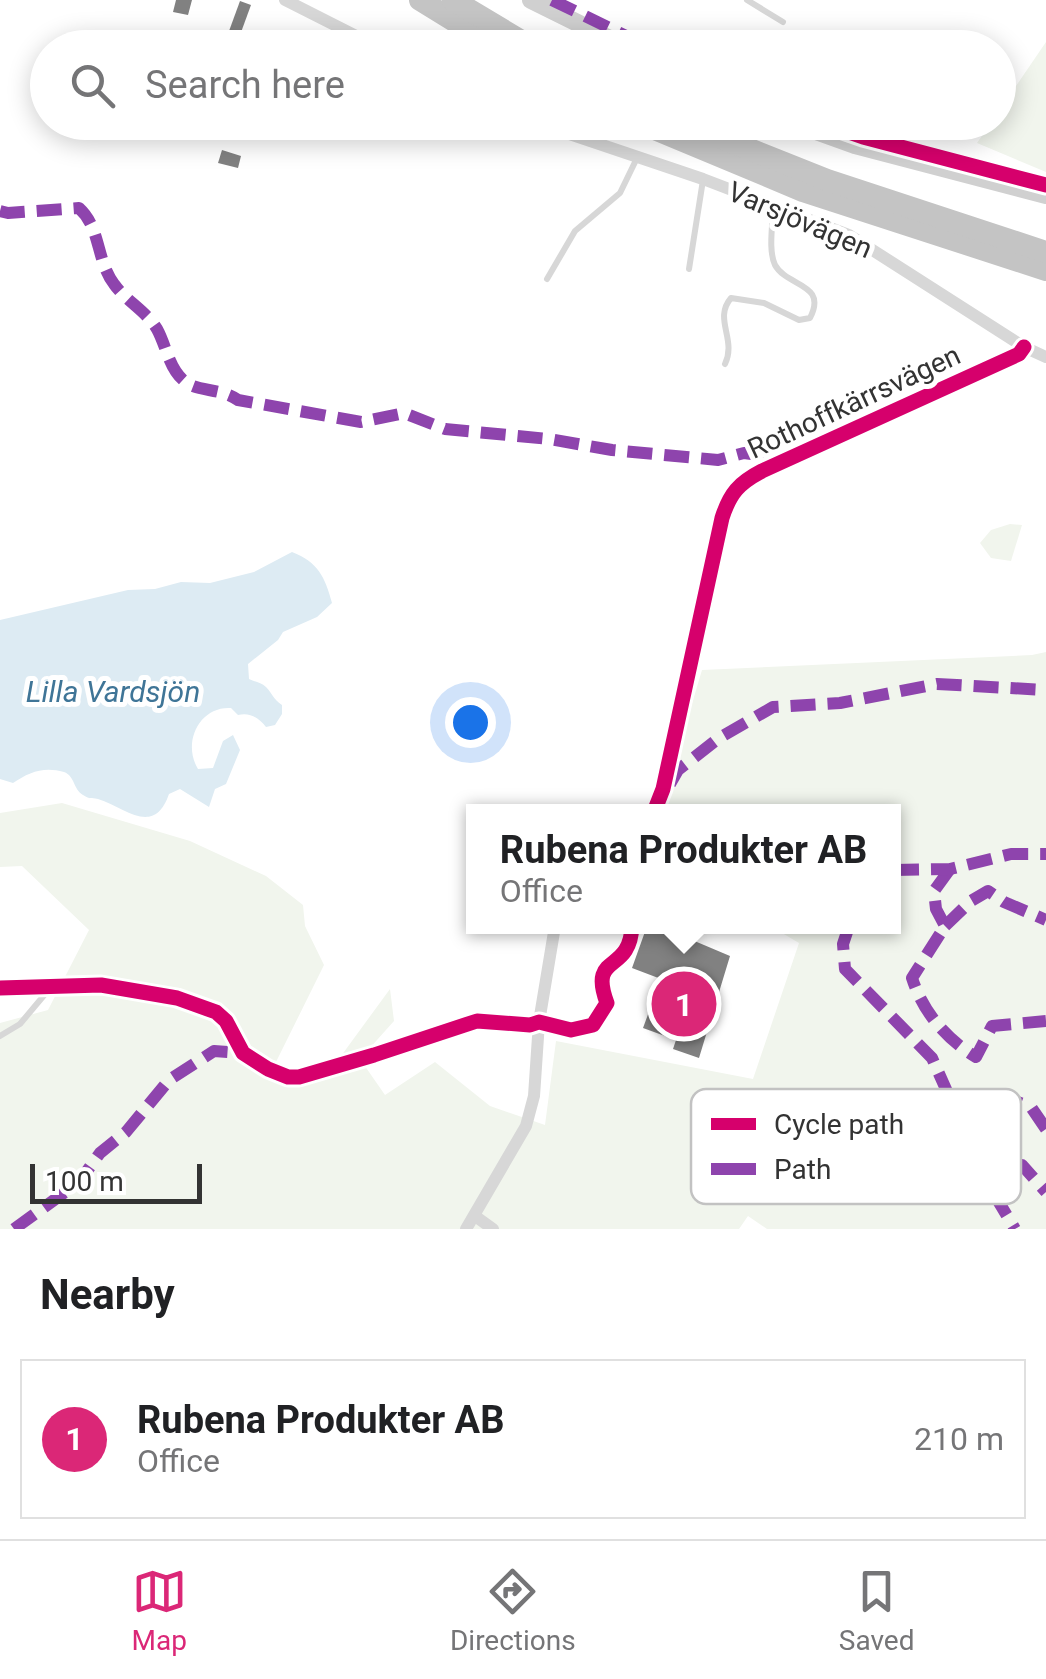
<!DOCTYPE html>
<html lang="en">
<head>
<meta charset="utf-8">
<style>
  :root { --surface:#fff; --page:#f2f2f2; --text:#202124; --muted:#757577; --line:#e0e0e0; --accent:#db2777 }
  body { margin:0; font-family:Roboto,sans-serif; background:var(--page); color:var(--text) }
  .scale { position:absolute; left:30px; bottom:25px; width:172px; box-sizing:border-box; padding-left:10px; border:5px solid #333; border-top:0; font-size:28px; line-height:35px; white-space:nowrap; color:#333; -webkit-text-stroke:8px #fff; paint-order:stroke }
  .you { position:absolute; left:470px; top:722px; width:35px; height:35px; margin:-25px; border:8px solid #fff; border-radius:50%; background:#1a73e8; box-shadow:0 0 0 15px #1a73e833 }
  .badge { display:grid; place-items:center; width:65px; height:65px; border-radius:50%; background:var(--accent); color:#fff; font-size:32px; font-weight:700 }
  .pin { position:absolute; translate:-50% -50%; border:5px solid #fff; box-shadow:0 2px 10px #0006 }
  .popup { position:absolute; left:466px; top:804px; width:435px; height:130px; box-sizing:border-box; display:grid; place-content:center; border-radius:0px; background:var(--surface); filter:drop-shadow(0 2px 8px #0005); font-size:32px; white-space:nowrap; color:var(--muted) }
  .popup b { font-size:38px; color:var(--text) }
  .popup::after { content:''; position:absolute; left:50%; top:100%; margin-left:-20px; border:20px solid transparent; border-top-color:var(--surface) }
  .list { margin:0; padding:0; list-style:none }
  h2 { display:flex; justify-content:space-between; align-items:center; height:130px; margin:0; padding:0 40px; font-size:42px }
  h2 small { font-size:32px; font-weight:400; color:var(--muted) }
  .list li { display:grid; grid-template-columns:65px 1fr auto; gap:30px; align-items:center; box-sizing:border-box; height:160px; margin:0 20px 20px; padding:0 20px; border:2px solid var(--line); border-radius:0px }
  .list b { display:block; font-size:38px; white-space:nowrap }
  .list p { margin:0; font-size:32px; white-space:nowrap; color:var(--muted) }
  .list em { font-size:32px; font-style:normal; color:var(--muted) }
  .icon { flex:none; width:55px; height:55px; fill:none; stroke:currentColor; stroke-width:2; stroke-linecap:round; stroke-linejoin:round }
  .map { position:relative; flex:none; width:1046px; height:1229px; overflow:hidden }
  .search { position:absolute; background:var(--surface); box-shadow:0 5px 25px #0003; left:30px; right:30px; top:30px; height:110px; display:flex; align-items:center; gap:25px; box-sizing:border-box; padding:0 35px; border-radius:55px; color:var(--muted); font-size:38px }
  .sheet { height:310px; background:var(--surface) }
  nav { display:flex; justify-content:space-around; align-items:center; box-sizing:border-box; height:140px; border-top:2px solid var(--line); background:var(--surface); font-size:28px; color:var(--muted) }
  nav a { display:grid; justify-items:center; gap:5px }
  nav .on { color:var(--accent) }
  .map>svg:first-child { display:block }
</style>
</head>
<body>
<div class="map">
<svg width="1046" height="1229" viewBox="0 0 1046 1229">
  <rect width="100%" height="100%" fill="#fff"/>
  <!-- green -->
  <g fill="#f1f5ed">
    <path d="M 1046,42 L 1046,172 L 977,143 L 991,123 L 998,122 L 999,111 Z"/>
    <path d="M 1010,524 L 1022,525 L 1011,561 L 991,558 L 980,543 L 991,530 Z"/>
    <path d="M 1046,652 L 1046,1229 L 767,1229 L 748,1216 L 739,1229 L 0,1229 L 0,1023 L 48,1010 L 89,930 L 22,866 L 0,867 L 0,813 L 62,803 L 190,841 L 266,876 L 303,905 L 305,926 L 324,965 L 275,1064 L 302,1071 L 341,1056 L 390,989 L 394,1021 L 360,1059 L 385,1095 L 435,1062 L 490,1106 L 545,1125 L 556,1041 L 753,1079 L 799,943 L 772,927 L 894,926 L 894,812 L 660,811 L 702,670 L 1032,655 Z"/>
  </g>
  <!-- water -->
  <path fill="#ddebf3" d="M 292,552 C 318,562 325,577 332,603 L 317,617 L 283,632 L 278,640 L 248,664 L 249,679 C 255,682 261,682 266,687 C 272,693 273,699 282,705 L 282,714 L 275,725 L 266,727 C 259,718 250,712 238,715 L 231,708 C 199,706 182,743 198,769 L 213,768 L 223,741 L 233,735 L 240,750 L 226,784 L 215,789 L 209,807 L 180,789 L 169,794 C 154,837 126,808 98,799 C 90,797 91,800 83,795 C 73,789 75,776 64,772 C 44,766 29,772 13,783 L 0,779 L 0,620 L 128,590 L 155,589 L 181,582 L 210,583 L 254,572 Z"/>
  <!-- building -->
  <g fill="#818181">
    <path d="M 176,0 L 192,0 L 188,15 L 173,12 Z"/>
    <path d="M 240,1 L 251,5 L 236,46 L 225,42 Z"/>
    <path d="M 222,150 L 241,156 L 238,168 L 218,163 Z"/>
    <path d="M 647,926 L 659,926 L 730,956 L 699,1058 L 673,1049 L 676,1040 L 643,1028 L 661,979 L 632,968 Z"/>
  </g>
  <g fill="none" stroke-linecap="round" stroke-linejoin="round">
    <!-- lane -->
    <g stroke="#d7d7d7" stroke-width="6">
      <path d="M 747,0 L 783,22"/>
      <path d="M 689,269 L 703,180"/>
      <path d="M 547,279 L 575,231 L 620,193 L 637,158"/>
      <path d="M 725,364 C 737,339 713,319 731,298 L 764,303 L 799,320 L 810,318 C 828,283 787,287 775,265 C 768,250 773,224 773,208"/>
      <path d="M 0,1036 L 20,1024 L 51,987"/>
    </g>
    <!-- street -->
    <g stroke="#d7d7d7" stroke-width="12">
      <path d="M 285,0 L 380,48"/>
      <path d="M 534,122 L 703,179 L 849,235 L 1024,347 L 1046,357"/>
      <path d="M 654,812 L 663,789 L 722,518 C 730,493 739,483 762,471 L 1019,354 L 1024,347"/>
      <path d="M 0,988 L 101,985 L 177,998 L 216,1012 L 226,1021 L 243,1053 L 268,1069 L 288,1077 L 299,1077 L 374,1055 L 477,1021 L 530,1025 L 539,1022 L 571,1030 L 593,1025 L 607,1003 C 588,952 630,975 632,926"/>
      <path d="M 475,1216 L 493,1229"/>
      <path d="M 466,1229 L 526,1126 L 534,1096 L 539,1022 L 555,926"/>
    </g>
    <!-- secondary -->
    <g stroke="#d0d0d0" stroke-width="18">
      <path d="M 531,0 L 628,48"/>
      <path d="M 791,122 L 855,145 L 1046,195"/>
    </g>
    <!-- highway -->
    <g stroke="#c4c4c4" stroke-width="22">
      <path d="M 420,0 L 498,48"/>
      <path d="M 453,0 L 533,48"/>
      <path d="M 638,122 L 803,191 L 1046,270"/>
      <path d="M 682,122 L 827,180 L 1046,252"/>
    </g>
    <!-- quiet -->
    <g stroke="#8e44ad" stroke-width="12" stroke-dasharray="25 12" stroke-linecap="butt">
      <path d="M 552,0 L 651,48"/>
      <path d="M 0,211 L 8,213 L 79,208 C 101,228 96,260 114,284 C 126,301 146,311 157,329 C 167,347 169,371 187,383 C 200,392 221,388 238,400 L 361,422 L 404,413 L 445,429 L 549,439 L 612,450 L 718,460 L 744,453 L 759,455 L 762,471"/>
      <path d="M 670,784 L 678,770 L 719,738 L 773,707 L 840,703 L 937,684 L 1046,690"/>
      <path d="M 950,869 L 934,891 L 936,909 L 945,926 L 912,978 C 923,1012 946,1039 976,1057 L 992,1026 L 1046,1021"/>
      <path d="M 894,870 L 950,869 L 1011,854 L 1046,854"/>
      <path d="M 849,926 L 843,944 L 845,969 L 932,1058 L 962,1125 L 978,1143"/>
      <path d="M 945,926 L 971,901 L 988,891 L 1004,902 L 1046,920"/>
      <path d="M 1046,1129 L 1031,1107 L 1012,1100 L 978,1143 C 987,1163 1000,1169 1022,1165 L 1046,1192"/>
      <path d="M 985,1158 L 991,1189 L 1015,1229"/>
      <path d="M 14,1229 L 79,1182 L 100,1153 L 126,1132 L 169,1080 L 214,1051 L 243,1053"/>
    </g>
    <defs>
      <g id="cycleway">
        <path d="M 820,122 L 863,137 L 1046,185"/>
        <path d="M 654,812 L 663,789 L 722,518 C 730,493 739,483 762,471 L 1019,354 L 1024,347"/>
        <path d="M 0,988 L 101,985 L 177,998 L 216,1012 L 226,1021 L 243,1053 L 268,1069 L 288,1077 L 299,1077 L 374,1055 L 477,1021 L 530,1025 L 539,1022 L 571,1030 L 593,1025 L 607,1003 C 588,952 630,975 632,926"/>
      </g>
    </defs>
    <!-- cycleway casing -->
    <use href="#cycleway" stroke="#fff" stroke-width="21"/>
    <!-- cycleway -->
    <use href="#cycleway" stroke="#d6006c" stroke-width="15"/>
  </g>
  <g text-anchor="middle" dominant-baseline="central" stroke-width="10" stroke-linejoin="round" paint-order="stroke">
    <!-- street labels -->
    <g font-size="28" fill="#333" stroke="#fff">
      <text transform="translate(800 220) rotate(23)">Varsjövägen</text>
      <text transform="translate(854 402) rotate(-25)">Rothoffkärrsvägen</text>
    </g>
    <!-- water labels -->
    <g font-size="30" font-style="italic" fill="#3f7597" stroke="#fff">
      <text x="113" y="691">Lilla Vardsjön</text>
    </g>
  </g>
  <!-- legend -->
  <rect x="691" y="1089" width="330" height="115" rx="15" fill="#fff" stroke="#c2c2c2" stroke-width="2.5"/>
  <rect x="711" y="1118" width="45" height="12" fill="#d6006c"/>
  <rect x="711" y="1163" width="45" height="12" fill="#8e44ad"/>
  <g font-size="28" fill="#333">
    <text x="774" y="1134">Cycle path</text>
    <text x="774" y="1179">Path</text>
  </g>
</svg>
<div class="scale">100 m</div>
<div class="you"></div>
<div class="pin badge" style="left:684px;top:1004px">1</div>
<div class="popup"><b>Rubena Produkter AB</b>Office</div>
<div class="search"><svg class="icon" aria-label="search" viewBox="0 0 24 24"><circle cx="10" cy="10" r="6"/><path d="M15 15l6 6"/></svg>Search here</div>
</div>
<section class="sheet">
<h2>Nearby<small></small></h2>
<ul class="list">
<li><span class="badge">1</span><div><b>Rubena Produkter AB</b><p>Office</p></div><em>210 m</em></li>
</ul>
</section>
<nav>
<a class="on"><svg class="icon" aria-label="map" viewBox="0 0 24 24"><path d="M3 6l6-2 6 2 6-2v14l-6 2-6-2-6 2zM9 4v14M15 6v14"/></svg>Map</a>
<a><svg class="icon" aria-label="directions" viewBox="0 0 24 24"><path d="M12 3l9 9-9 9-9-9zM9 14v-3h6M13 9l2 2-2 2"/></svg>Directions</a>
<a><svg class="icon" aria-label="saved" viewBox="0 0 24 24"><path d="M7 4h10v16l-5-4-5 4z"/></svg>Saved</a>
</nav>
</body>
</html>
